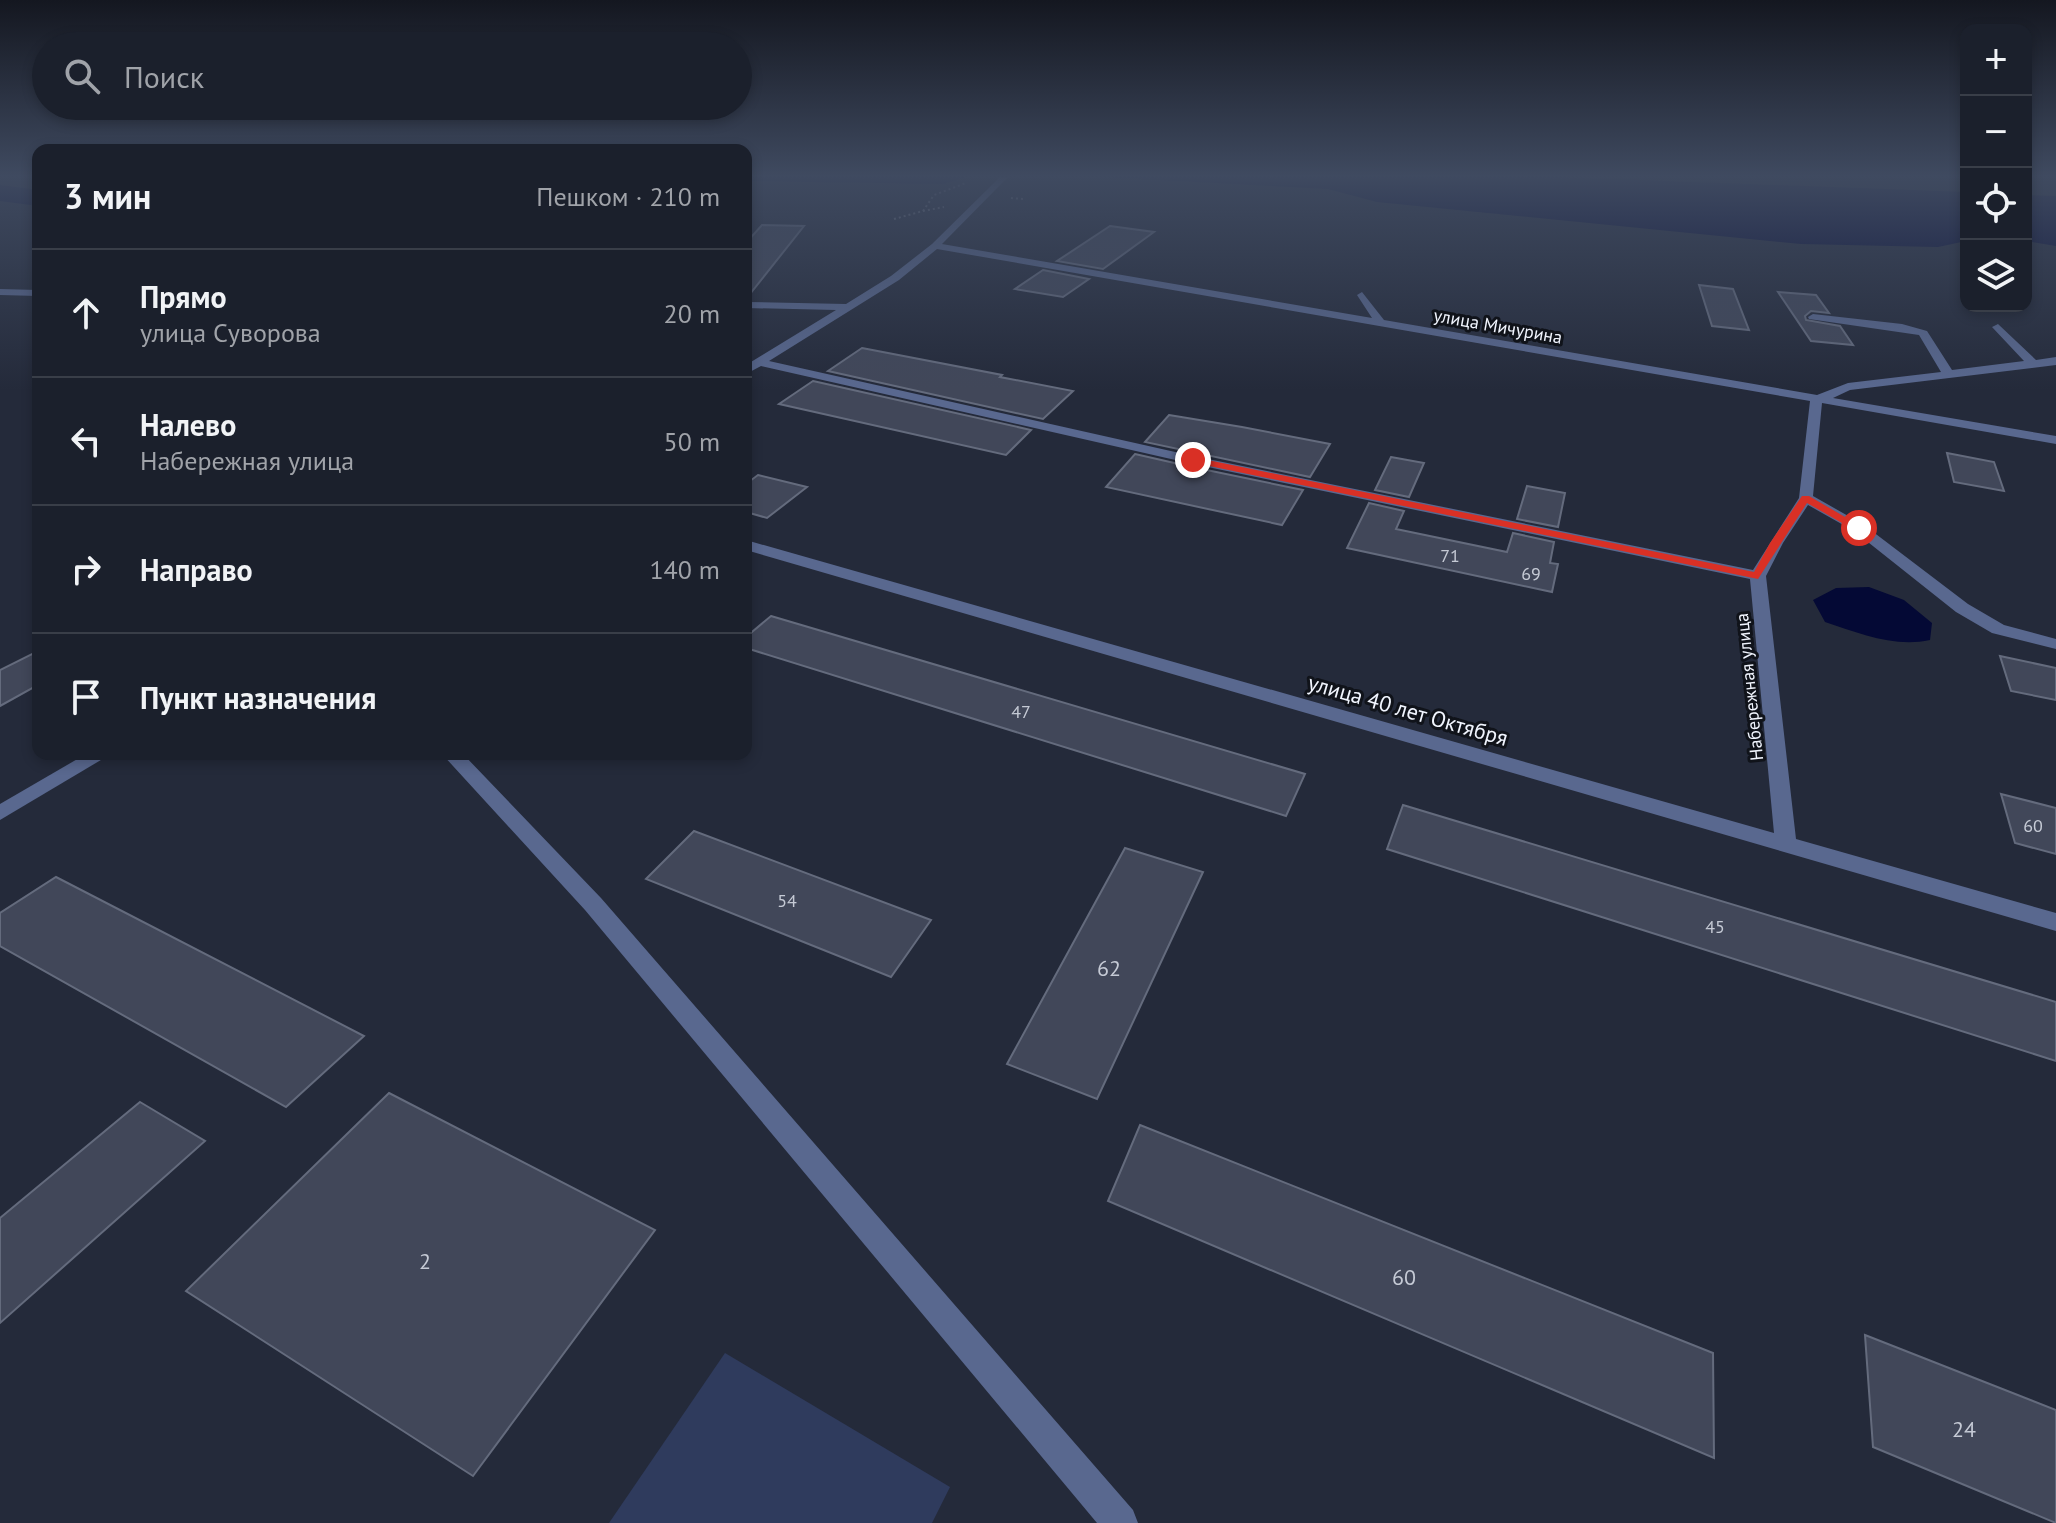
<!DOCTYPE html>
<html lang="ru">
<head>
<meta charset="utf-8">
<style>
  :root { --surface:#1b202c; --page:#242834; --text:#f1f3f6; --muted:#a0a3a9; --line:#393e48 }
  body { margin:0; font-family:"PT Sans",sans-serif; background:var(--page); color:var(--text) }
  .controls { position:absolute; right:24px; top:24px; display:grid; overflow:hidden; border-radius:16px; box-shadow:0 4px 12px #0003 }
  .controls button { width:72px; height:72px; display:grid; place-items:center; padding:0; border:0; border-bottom:2px solid var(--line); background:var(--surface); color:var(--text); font:40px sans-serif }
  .stop { position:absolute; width:24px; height:24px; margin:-18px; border:6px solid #d93025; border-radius:50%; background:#fff }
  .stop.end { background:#d93025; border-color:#fff; box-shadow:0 2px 8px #0008 }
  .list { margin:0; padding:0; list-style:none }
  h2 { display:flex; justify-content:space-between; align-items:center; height:104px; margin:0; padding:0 32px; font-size:34px }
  h2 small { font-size:26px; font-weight:400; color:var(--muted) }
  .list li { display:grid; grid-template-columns:52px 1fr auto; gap:24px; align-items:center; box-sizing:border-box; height:128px; padding:0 32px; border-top:2px solid var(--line) }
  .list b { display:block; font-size:30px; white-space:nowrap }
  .list p { margin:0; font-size:26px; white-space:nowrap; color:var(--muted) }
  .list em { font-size:26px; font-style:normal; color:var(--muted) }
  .icon { flex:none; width:44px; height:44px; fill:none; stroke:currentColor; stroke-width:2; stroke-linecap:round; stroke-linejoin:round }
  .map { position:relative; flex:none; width:2056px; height:1523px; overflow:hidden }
  .search { position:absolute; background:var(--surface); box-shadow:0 4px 12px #0003; left:32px; top:32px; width:720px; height:88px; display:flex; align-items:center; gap:20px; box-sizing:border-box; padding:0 28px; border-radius:44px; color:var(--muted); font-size:30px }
  .panel { position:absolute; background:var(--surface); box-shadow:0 4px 12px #0003; left:32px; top:144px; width:720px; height:616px; border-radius:16px }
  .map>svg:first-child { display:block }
</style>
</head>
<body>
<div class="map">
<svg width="2056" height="1523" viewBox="0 0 2056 1523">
  <rect width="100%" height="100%" fill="#242a3a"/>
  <!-- green -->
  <path fill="#2f3b5d" d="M 725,1353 L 950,1487 L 932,1523 L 609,1523 Z"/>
  <!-- water -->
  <g fill="#040935">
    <path d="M 746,177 L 966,177 L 943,184 L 746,181 Z"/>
    <path d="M 1101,177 L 1559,177 L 1966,192 L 1966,241 L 1938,247 L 1801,244 L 1377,202 L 1328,189 Z"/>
    <path d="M 2026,195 L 2056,196 L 2056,246 L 2026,241 Z"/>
    <path d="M 1869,587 L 1904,600 L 1932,623 L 1930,640 C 1894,648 1859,633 1825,622 L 1813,600 L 1836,588 Z"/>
  </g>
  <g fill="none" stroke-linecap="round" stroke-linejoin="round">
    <!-- river -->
    <path fill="#040935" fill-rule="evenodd" d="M 0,185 L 38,190 L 38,206 L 0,201 Z"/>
  </g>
  <!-- building -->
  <g fill="#414759" stroke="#646b7d" stroke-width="2">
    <path d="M 762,225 L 804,226 L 746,299 L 746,243 Z"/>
    <path d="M 1110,226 L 1154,232 L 1103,269 L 1057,261 Z"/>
    <path d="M 1043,270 L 1089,279 L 1063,297 L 1015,289 Z"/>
    <path d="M 1699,285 L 1733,289 L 1749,330 L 1712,326 Z"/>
    <path d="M 1778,292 L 1816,295 L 1829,313 L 1811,311 L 1805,316 L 1806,320 L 1840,326 L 1853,345 L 1811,341 Z"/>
    <path d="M 862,348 L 1002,375 L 1000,377 L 1073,391 L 1043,419 L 828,371 Z"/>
    <path d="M 813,381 L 1031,430 L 1006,455 L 779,404 Z"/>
    <path d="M 1169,415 L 1242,427 L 1330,444 L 1310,477 L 1145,442 Z"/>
    <path d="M 1947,453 L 1994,462 L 2004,491 L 1954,482 Z"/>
    <path d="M 1135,454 L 1192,467 L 1303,490 L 1282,525 L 1106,487 Z"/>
    <path d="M 1391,457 L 1424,463 L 1409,497 L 1375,490 Z"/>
    <path d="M 758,475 L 807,487 L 767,518 L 746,512 L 746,484 Z"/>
    <path d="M 1527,486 L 1565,493 L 1558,527 L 1517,519 Z"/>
    <path d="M 1369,503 L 1404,511 L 1396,529 L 1507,552 L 1513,533 L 1554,542 L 1550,563 L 1558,564 L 1552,592 L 1347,548 Z"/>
    <path d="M 771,616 L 1305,774 L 1286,816 L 746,648 L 746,637 Z"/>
    <path d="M 38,651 L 38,685 L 0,706 L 0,670 Z"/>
    <path d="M 2000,656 L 2056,668 L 2056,700 L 2011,691 Z"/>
    <path d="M 2001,794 L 2056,808 L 2056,854 L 2015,843 Z"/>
    <path d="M 1403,805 L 2056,1002 L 2056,1061 L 1387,849 Z"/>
    <path d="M 694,831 L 931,920 L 891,977 L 646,879 Z"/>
    <path d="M 1125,848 L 1203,872 L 1097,1099 L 1007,1064 Z"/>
    <path d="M 56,877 L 364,1036 L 286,1107 L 0,946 L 0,913 Z"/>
    <path d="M 389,1093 L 655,1230 L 473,1476 L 186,1291 Z"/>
    <path d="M 140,1102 L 205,1141 L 0,1323 L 0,1218 Z"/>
    <path d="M 1140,1125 L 1713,1353 L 1714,1458 L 1108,1201 Z"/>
    <path d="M 1865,1335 L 2056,1410 L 2056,1523 L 1873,1447 Z"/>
  </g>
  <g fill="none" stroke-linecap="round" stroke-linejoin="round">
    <!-- path -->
    <g stroke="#717683" stroke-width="2" stroke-dasharray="2 3" stroke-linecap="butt">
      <path d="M 1011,198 L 1024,199"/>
      <path d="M 923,211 L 944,207"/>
      <path d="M 894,219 L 923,211 L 934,195 L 966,183"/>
    </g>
    <!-- minor -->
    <g fill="#59688f" fill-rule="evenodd">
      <path d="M 1000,177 L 1008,177 L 942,244 L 1372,318 L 1357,295 L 1362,292 L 1384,320 L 1817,395 L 1848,383 L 1941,372 L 1919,335 L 1809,319 L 1808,317 L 1813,314 L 1902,324 L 1927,331 L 1952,370 L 2024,361 L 1992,327 L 1998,324 L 2036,360 L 2056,357 L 2056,365 L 1850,390 L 1833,398 L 2056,436 L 2056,444 L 1822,403 L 1813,496 L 1864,525 L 1968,604 L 2004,625 L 2056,639 L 2056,649 L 1992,633 L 1956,612 L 1854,531 L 1808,505 L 1783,543 L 1766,576 L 1796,839 L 2056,913 L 2056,931 L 746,550 L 746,540 L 1774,833 L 1750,579 L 1193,464 L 761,366 L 746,374 L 746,365 L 836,310 L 746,308 L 746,302 L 846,304 L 891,276 L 932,244 ZM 937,249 L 1810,401 L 1799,498 L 1753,570 L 1193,456 L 769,361 L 899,280 Z"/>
      <path d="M 0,289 L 38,290 L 38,296 L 0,295 Z"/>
      <path d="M 86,754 L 111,754 L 0,820 L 0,804 Z"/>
      <path d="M 442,754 L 463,754 L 601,898 L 1133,1510 L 1138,1523 L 1097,1523 L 585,910 Z"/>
    </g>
  </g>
  <!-- sky -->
  <linearGradient id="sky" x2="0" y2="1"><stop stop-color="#141720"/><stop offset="0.45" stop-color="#3f4a60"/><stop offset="1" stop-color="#3f4a60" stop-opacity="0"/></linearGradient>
  <rect width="2056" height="390" fill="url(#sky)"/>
  <!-- route -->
  <path fill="#d93025" d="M 1193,457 L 1754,572 L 1770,543 L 1802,496 L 1809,496 L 1864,528 L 1856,531 L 1807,503 L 1758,579 L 1190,462 Z"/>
  <g text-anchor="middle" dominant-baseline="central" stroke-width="6" stroke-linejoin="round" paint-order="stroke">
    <!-- far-street labels -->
    <g font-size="18" fill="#f1f5fe" stroke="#10131a">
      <text transform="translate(1498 326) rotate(10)">улица Мичурина</text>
      <text transform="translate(1749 687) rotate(-96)">Набережная улица</text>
    </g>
    <!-- number labels -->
    <g font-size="18" fill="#c5cad5">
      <text x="1450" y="555">71</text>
      <text x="1531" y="573">69</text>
      <text x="1021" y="711">47</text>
      <text x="2033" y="825">60</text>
      <text x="787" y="900">54</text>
      <text x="1715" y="926">45</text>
    </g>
    <!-- street labels -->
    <g font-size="22" fill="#f1f5fe" stroke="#10131a">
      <text transform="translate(1408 710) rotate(16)">улица 40 лет Октября</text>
    </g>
    <!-- near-number labels -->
    <g font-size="22" fill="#c5cad5">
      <text x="1109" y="968">62</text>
      <text x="425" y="1261">2</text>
      <text x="1404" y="1277">60</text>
      <text x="1964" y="1429">24</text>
    </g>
  </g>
</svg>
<div class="controls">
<button>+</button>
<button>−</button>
<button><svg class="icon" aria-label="locate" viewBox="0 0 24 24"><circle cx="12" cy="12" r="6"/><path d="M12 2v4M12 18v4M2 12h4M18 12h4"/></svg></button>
<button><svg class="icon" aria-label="layers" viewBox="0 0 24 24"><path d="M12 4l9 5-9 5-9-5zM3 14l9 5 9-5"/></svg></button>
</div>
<div class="stop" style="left:1859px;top:528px"></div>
<div class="stop end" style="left:1193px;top:460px"></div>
<div class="search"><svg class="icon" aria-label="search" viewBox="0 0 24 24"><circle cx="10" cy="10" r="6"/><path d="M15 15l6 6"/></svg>Поиск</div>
<section class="panel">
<h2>3 мин<small>Пешком · 210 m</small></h2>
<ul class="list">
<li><svg class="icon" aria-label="ahead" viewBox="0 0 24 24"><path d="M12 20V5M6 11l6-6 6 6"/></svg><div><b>Прямо</b><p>улица Суворова</p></div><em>20 m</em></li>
<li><svg class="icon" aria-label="left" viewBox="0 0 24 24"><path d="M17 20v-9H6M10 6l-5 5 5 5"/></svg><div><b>Налево</b><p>Набережная улица</p></div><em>50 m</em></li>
<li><svg class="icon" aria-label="right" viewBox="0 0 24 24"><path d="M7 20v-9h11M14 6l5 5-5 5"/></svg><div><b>Направо</b></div><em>140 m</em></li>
<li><svg class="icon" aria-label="arrive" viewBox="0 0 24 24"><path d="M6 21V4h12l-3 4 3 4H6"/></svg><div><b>Пункт назначения</b></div></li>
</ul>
</section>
</div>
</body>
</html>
